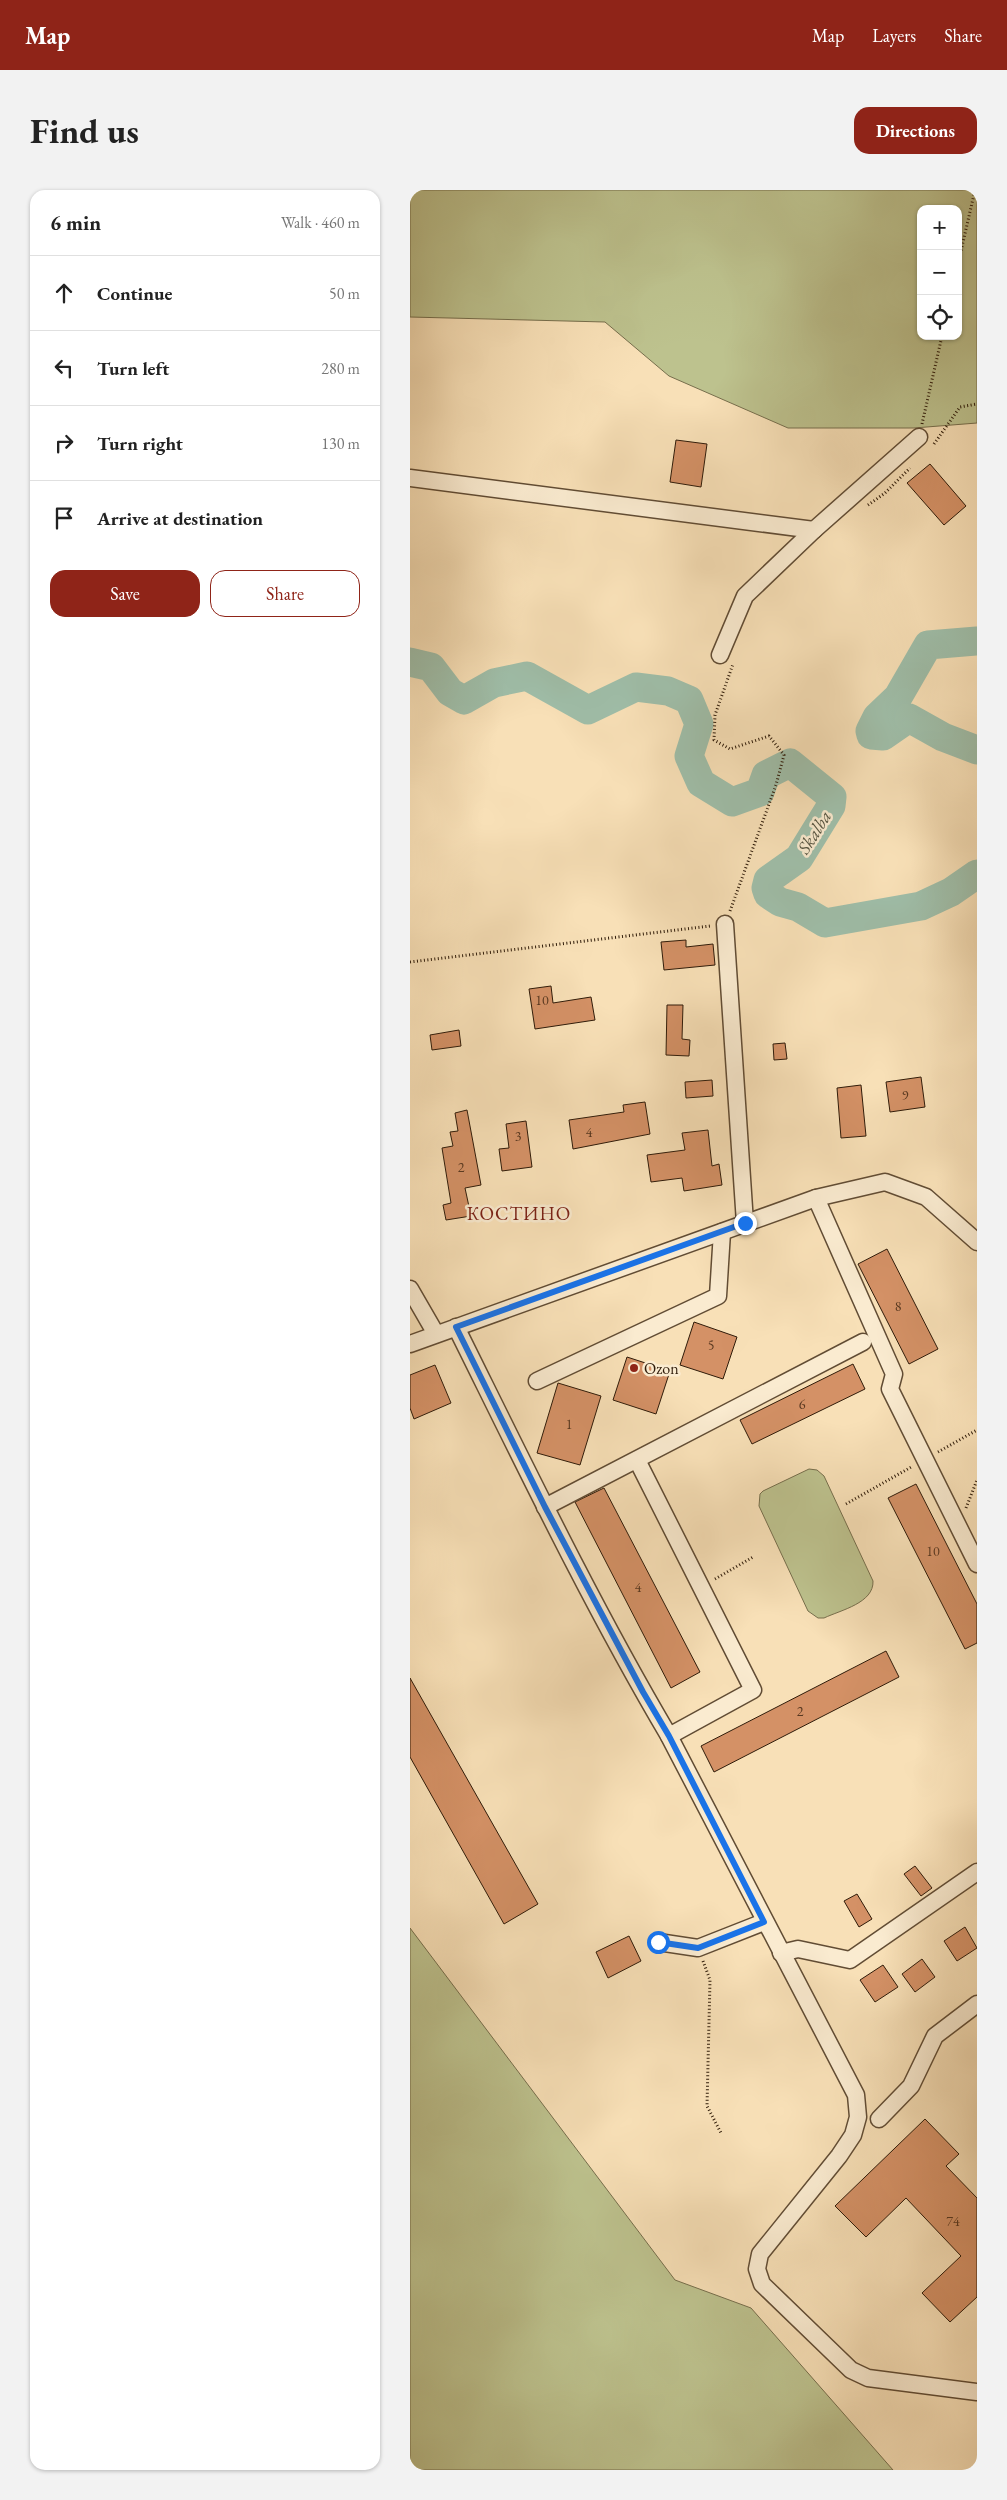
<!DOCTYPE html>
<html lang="en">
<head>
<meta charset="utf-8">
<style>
  :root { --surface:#fff; --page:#f2f2f2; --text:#222; --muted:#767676; --line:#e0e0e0; --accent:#8f2418 }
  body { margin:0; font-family:"EB Garamond",serif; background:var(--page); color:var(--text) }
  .controls { position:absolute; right:15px; top:15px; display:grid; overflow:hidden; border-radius:10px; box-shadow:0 1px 4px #0004 }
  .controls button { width:45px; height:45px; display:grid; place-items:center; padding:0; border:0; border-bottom:1px solid var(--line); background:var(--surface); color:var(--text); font:25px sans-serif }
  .stop { position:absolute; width:15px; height:15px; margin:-11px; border:4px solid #1a73e8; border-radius:50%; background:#fff }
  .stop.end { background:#1a73e8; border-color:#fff; box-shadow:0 1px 5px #0008 }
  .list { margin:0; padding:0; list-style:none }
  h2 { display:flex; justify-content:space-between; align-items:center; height:65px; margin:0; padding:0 20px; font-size:21px }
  h2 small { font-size:16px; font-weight:400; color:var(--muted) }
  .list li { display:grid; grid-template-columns:32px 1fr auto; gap:15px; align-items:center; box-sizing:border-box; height:75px; padding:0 20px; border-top:1px solid var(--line) }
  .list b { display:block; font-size:19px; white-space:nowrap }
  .list em { font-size:16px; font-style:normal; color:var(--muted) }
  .actions { display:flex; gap:10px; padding:15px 20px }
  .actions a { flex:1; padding:11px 0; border:1px solid var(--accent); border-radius:15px; text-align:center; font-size:18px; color:var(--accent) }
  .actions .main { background:var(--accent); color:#fff }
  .icon { flex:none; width:28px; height:28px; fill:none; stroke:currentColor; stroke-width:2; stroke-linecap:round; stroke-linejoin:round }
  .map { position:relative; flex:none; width:567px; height:2280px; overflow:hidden; border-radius:15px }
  header { display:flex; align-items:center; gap:30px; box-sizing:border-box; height:70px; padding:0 25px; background:var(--accent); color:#fff }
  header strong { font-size:24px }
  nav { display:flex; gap:28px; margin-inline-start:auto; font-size:18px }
  .intro { display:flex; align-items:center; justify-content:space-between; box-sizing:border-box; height:120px; padding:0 30px }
  h1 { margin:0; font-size:35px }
  .button { padding:12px 22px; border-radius:15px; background:var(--accent); color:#fff; font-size:18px; font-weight:700 }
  main { display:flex; gap:30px; padding:0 30px }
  aside { flex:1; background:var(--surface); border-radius:15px; box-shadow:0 1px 4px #0004 }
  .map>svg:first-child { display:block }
</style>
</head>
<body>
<header>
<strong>Map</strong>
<nav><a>Map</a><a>Layers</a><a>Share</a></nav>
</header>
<div class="intro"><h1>Find us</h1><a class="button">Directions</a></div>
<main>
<aside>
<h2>6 min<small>Walk · 460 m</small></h2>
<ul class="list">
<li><svg class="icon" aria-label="ahead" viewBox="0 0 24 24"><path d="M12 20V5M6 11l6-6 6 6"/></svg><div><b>Continue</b></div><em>50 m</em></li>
<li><svg class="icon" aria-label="left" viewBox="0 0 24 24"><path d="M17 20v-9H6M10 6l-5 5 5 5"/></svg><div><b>Turn left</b></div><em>280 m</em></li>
<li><svg class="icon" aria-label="right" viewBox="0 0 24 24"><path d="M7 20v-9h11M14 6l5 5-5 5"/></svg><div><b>Turn right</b></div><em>130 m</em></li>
<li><svg class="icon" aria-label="arrive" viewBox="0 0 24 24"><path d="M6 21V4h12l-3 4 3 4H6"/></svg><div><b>Arrive at destination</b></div></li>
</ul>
<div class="actions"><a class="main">Save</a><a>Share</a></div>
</aside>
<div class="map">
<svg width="567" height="2280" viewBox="0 0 567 2280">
  <rect width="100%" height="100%" fill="#f8e0b7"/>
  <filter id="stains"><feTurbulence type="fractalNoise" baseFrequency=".004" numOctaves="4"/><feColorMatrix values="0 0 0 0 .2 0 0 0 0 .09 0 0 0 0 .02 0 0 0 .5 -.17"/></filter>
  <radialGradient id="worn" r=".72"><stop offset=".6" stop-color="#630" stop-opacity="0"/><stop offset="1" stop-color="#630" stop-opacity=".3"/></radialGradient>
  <!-- green -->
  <g fill="#bdc28e" stroke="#766e4c" fill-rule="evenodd">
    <path d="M 0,0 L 567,0 L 567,233 L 504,238 L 378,238 L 259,186 L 195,132 L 0,127 ZM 511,19 L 548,19 L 548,146 L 511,146 Z"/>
    <path d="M 399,1279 L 407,1280 L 414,1286 L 463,1391 C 464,1413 431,1420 414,1428 L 408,1428 L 398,1421 L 349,1316 L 350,1304 L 353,1301 Z"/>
    <path d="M 0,1738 L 265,2090 L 341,2118 L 483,2280 L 0,2280 Z"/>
  </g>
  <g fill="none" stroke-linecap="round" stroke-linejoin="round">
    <!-- river -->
    <g stroke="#9fbea9" stroke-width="29">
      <path d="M 567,451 L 518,455 L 488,507 L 467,527 L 460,541 L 461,545 L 473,546 L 499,528 L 533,547 L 567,560"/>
      <path d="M 0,472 L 21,477 L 40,502 L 54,510 L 84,493 L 117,486 L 178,520 L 226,497 L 258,501 L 279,510 L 289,534 L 279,566 L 291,593 L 322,612 L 350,602 L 356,585 L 380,573 L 422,607 L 421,616 L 389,668 L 358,690 L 356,698 L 358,704 L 370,712 L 388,717 L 415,733 L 511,716 L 541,702 L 567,684"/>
    </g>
  </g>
  <!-- building -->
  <g fill="#d49166" stroke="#2f1b09">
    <path d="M 266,250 L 297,254 L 291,297 L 260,292 Z"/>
    <path d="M 520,274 L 556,316 L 534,335 L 497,293 Z"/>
    <path d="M 276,750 L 276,757 L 303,754 L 305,775 L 254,780 L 251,752 Z"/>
    <path d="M 141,796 L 143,813 L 181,807 L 185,830 L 125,839 L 119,799 Z"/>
    <path d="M 257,815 L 273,815 L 272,849 L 280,850 L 279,866 L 256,865 Z"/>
    <path d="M 49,840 L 51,856 L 22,860 L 20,845 Z"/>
    <path d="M 375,853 L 377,869 L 364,870 L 363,854 Z"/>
    <path d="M 511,887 L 515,917 L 480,922 L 476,892 Z"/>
    <path d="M 302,890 L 303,906 L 276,908 L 275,892 Z"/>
    <path d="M 451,895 L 456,946 L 431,948 L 427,898 Z"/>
    <path d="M 235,912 L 240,944 L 163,959 L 159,930 L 214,922 L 213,915 Z"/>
    <path d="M 57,920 L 71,995 L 55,998 L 61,1026 L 36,1030 L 33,1015 L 41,1013 L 32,958 L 43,956 L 40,942 L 48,941 L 45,923 Z"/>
    <path d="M 116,931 L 122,977 L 92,981 L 89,959 L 99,958 L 96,934 Z"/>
    <path d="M 298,940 L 302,976 L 309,974 L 312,995 L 274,1001 L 272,988 L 241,992 L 237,965 L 275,960 L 272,943 Z"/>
    <path d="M 477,1059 L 528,1159 L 499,1174 L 448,1074 Z"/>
    <path d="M 284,1132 L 327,1147 L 313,1189 L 270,1175 Z"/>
    <path d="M 217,1167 L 260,1181 L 246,1224 L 203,1210 Z"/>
    <path d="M 443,1174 L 455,1199 L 342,1254 L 330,1230 Z"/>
    <path d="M 25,1175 L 41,1213 L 4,1229 L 0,1218 L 0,1185 Z"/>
    <path d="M 148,1193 L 191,1206 L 170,1275 L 127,1263 Z"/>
    <path d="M 506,1294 L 567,1414 L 567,1453 L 555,1459 L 478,1308 Z"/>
    <path d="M 194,1298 L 290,1482 L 261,1498 L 165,1312 Z"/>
    <path d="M 476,1461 L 489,1487 L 304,1582 L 291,1556 Z"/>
    <path d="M 0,1488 L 128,1714 L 94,1734 L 0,1567 Z"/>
    <path d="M 505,1676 L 522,1698 L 511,1706 L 494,1684 Z"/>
    <path d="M 447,1704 L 462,1729 L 449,1737 L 434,1711 Z"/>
    <path d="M 555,1737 L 567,1758 L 547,1771 L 534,1751 Z"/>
    <path d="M 219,1746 L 231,1771 L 198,1788 L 186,1762 Z"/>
    <path d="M 512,1769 L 525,1787 L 505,1802 L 492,1784 Z"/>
    <path d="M 473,1775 L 488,1797 L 465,1812 L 450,1790 Z"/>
    <path d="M 515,1929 L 549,1964 L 536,1976 L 567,2008 L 567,2107 L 540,2132 L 512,2103 L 551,2066 L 496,2008 L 456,2047 L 425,2016 Z"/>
  </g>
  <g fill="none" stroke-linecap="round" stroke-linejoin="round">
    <defs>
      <g id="minor">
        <path d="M 0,288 L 404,340"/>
        <path d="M 310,465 L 335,406 L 404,340 L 509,247"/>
        <path d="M 315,734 L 335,1033"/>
        <path d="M 406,1008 L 484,1184 L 480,1199 L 567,1374"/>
        <path d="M 0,1099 L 26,1144"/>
        <path d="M 46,1137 C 114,1274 181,1414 259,1546 L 446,1905 L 448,1927 L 443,1945 L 429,1966 L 350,2064 L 347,2079 L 352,2094 L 441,2180 L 458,2188 L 567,2202"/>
        <path d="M 0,1154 L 406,1008 L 475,992 L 516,1007 L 567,1052"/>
        <path d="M 127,1191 L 308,1106 L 312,1042"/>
        <path d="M 227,1270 L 343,1500 L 259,1546"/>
        <path d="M 135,1317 L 453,1152"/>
        <path d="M 248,1752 L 288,1758 L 354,1732"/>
        <path d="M 371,1763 L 388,1759 L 440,1770 L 567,1682"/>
        <path d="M 469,1929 L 501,1896 L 525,1846 L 567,1814"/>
      </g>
    </defs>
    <!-- minor casing -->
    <use href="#minor" stroke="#614c34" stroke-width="19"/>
    <!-- path -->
    <g stroke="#2f1b09" stroke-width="3" stroke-dasharray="1 2.5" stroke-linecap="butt">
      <path d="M 548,74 L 565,0"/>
      <path d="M 512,234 L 532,146"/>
      <path d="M 524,254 L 550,217 L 567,214"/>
      <path d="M 458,315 L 475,303 L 500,278"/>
      <path d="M 320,721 L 366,595 L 374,565 L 359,546 L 320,559 L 304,550 L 305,525 L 323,474"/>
      <path d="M 0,772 L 300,736"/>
      <path d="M 528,1262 L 567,1240"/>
      <path d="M 436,1314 L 503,1276"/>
      <path d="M 556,1318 L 567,1290"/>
      <path d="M 305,1389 L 343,1367"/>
      <path d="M 293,1771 L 300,1790 L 297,1916 L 311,1943"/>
    </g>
    <!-- minor -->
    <use href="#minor" stroke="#faebd0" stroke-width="16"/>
  </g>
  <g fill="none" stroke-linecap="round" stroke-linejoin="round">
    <!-- route -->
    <path stroke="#1a73e8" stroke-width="6" d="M 248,1752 L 288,1758 L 354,1732 L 259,1546 L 233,1502 L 135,1317 L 46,1137 L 335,1033"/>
  </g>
  <!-- markers -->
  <circle fill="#8f2418" stroke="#faebd0" stroke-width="2" cx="224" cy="1178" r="5"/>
  <g text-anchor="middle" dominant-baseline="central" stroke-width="5" stroke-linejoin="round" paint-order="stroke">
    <!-- number labels -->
    <g font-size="14" fill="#583820">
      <text x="132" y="810">10</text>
      <text x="495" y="905">9</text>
      <text x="179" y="942">4</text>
      <text x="108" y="946">3</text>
      <text x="51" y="977">2</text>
      <text x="488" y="1116">8</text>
      <text x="301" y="1155">5</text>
      <text x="392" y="1214">6</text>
      <text x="159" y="1234">1</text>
      <text x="523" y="1361">10</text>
      <text x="228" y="1397">4</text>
      <text x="390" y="1521">2</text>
      <text x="543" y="2031">74</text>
    </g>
    <!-- poi labels -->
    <g font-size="16" fill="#2f1b09" stroke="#faebd0" text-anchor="start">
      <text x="234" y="1178">Ozon</text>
    </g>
    <!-- water labels -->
    <g font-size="18" font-style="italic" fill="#565441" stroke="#faebd0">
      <text transform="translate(404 642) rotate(-58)">Skalba</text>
    </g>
    <!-- quarter labels -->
    <g font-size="19" letter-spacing="1" fill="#7a1f14" stroke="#faebd0">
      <text x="109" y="1023">КОСТИНО</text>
    </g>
  </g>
  <rect width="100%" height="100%" filter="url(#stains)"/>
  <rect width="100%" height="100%" fill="url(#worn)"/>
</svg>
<div class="controls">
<button>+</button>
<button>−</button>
<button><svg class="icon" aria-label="locate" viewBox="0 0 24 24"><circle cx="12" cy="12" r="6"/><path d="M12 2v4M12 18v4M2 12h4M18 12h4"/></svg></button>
</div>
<div class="stop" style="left:248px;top:1752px"></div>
<div class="stop end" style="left:335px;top:1033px"></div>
</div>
</main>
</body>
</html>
